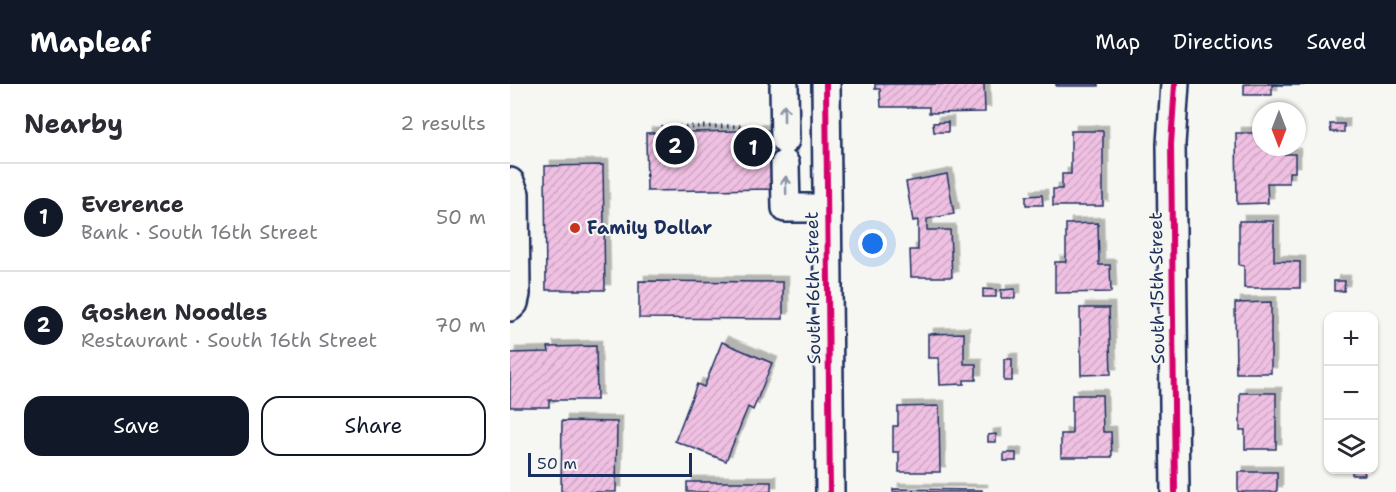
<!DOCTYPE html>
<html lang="en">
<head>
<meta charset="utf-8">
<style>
  :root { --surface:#fff; --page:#f7f7f7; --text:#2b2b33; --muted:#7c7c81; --line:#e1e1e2; --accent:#111827 }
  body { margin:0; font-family:"Shantell Sans",sans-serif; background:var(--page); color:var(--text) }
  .controls { position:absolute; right:18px; bottom:18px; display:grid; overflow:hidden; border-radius:12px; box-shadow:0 2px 4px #0004 }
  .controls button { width:54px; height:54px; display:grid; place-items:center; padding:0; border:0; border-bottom:2px solid var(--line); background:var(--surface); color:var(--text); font:30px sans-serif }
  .compass { position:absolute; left:742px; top:18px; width:54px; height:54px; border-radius:50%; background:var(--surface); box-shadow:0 2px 4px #0004; rotate:180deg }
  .scale { position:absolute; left:18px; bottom:15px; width:164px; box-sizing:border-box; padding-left:6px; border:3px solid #1b2f5e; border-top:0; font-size:16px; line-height:21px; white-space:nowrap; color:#1b2f5e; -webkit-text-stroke:4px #f6f6f2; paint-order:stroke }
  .you { position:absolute; left:363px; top:160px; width:21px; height:21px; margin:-15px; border:4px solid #fff; border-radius:50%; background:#1a73e8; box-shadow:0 0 0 9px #1a73e833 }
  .badge { display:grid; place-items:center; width:39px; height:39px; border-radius:50%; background:var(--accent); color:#fff; font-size:20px; font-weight:700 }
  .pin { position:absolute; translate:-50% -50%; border:3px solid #fff; box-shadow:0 2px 6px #0006 }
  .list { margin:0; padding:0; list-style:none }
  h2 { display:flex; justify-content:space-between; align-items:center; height:78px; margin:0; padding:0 24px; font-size:26px }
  h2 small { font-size:20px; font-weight:400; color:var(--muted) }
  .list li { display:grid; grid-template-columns:39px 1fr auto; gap:18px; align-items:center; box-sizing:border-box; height:108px; padding:0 24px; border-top:2px solid var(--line) }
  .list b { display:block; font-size:22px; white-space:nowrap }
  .list p { margin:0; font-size:20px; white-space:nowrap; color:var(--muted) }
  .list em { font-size:20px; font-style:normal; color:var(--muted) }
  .actions { display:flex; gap:12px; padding:18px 24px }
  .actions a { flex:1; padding:14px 0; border:2px solid var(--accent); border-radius:18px; text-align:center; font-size:21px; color:var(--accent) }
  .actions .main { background:var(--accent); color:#fff }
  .icon { flex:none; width:33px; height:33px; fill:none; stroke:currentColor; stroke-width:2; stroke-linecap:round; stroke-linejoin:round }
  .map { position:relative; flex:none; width:886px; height:408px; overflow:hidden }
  header { display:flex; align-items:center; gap:36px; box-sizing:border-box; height:84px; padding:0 30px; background:var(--accent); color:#fff }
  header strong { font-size:28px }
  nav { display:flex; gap:33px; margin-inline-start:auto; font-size:21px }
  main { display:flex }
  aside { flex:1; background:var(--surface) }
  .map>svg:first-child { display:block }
</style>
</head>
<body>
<header>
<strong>Mapleaf</strong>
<nav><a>Map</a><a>Directions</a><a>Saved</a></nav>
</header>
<main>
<aside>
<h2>Nearby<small>2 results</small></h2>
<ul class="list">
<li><span class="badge">1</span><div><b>Everence</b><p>Bank · South 16th Street</p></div><em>50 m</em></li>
<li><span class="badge">2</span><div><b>Goshen Noodles</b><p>Restaurant · South 16th Street</p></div><em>70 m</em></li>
</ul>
<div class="actions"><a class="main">Save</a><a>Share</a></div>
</aside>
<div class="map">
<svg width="886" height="408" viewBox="0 0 886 408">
  <defs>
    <pattern id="building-hatch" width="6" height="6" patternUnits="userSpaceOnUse" patternTransform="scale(1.5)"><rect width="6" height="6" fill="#f0c0e2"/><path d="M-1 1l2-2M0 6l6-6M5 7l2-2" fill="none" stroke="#cda5c4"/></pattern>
    <filter id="shadow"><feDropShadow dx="5.5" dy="-5.5" stdDeviation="0" flood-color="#0004"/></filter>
  </defs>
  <rect width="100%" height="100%" fill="#f6f6f2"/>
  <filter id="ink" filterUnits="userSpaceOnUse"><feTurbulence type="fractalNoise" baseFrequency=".0167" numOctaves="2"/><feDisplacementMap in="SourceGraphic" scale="12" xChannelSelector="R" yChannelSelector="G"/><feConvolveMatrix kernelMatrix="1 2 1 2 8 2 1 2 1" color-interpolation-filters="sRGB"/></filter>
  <g filter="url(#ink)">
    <!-- building -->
    <g fill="url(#building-hatch)" stroke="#1b2f5e" stroke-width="1.5" filter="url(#shadow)">
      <path d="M 365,0 L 474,0 L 475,28 L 419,29 L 419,23 L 371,23 L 370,5 L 365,5 Z"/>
      <rect x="546" y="0" width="42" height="2"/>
      <path d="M 734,0 L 794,0 L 794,1 L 762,1 L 762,11 L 734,11 Z"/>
      <path d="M 438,38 L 438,48 L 424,48 L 423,39 Z"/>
      <path d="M 820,40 L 834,40 L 834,48 L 821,48 Z"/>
      <path d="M 267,46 L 281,56 L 282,80 L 268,105 L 137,107 L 136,49 Z"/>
      <path d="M 561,47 L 593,47 L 593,122 L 543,122 L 543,105 L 552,105 L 552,90 L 561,90 Z"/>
      <path d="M 726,49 L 751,49 L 751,63 L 770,63 L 770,70 L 785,70 L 785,88 L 779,88 L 779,99 L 757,99 L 758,119 L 727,120 Z"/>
      <path d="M 93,81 L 95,206 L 36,206 L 35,82 Z"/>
      <path d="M 437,90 L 444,130 L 417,135 L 417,146 L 440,146 L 442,193 L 401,193 L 400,166 L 408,166 L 408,136 L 403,137 L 396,98 Z"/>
      <path d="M 532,111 L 533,121 L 516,121 L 516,112 Z"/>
      <path d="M 729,137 L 764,137 L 764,177 L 790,178 L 790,204 L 734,204 L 734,182 L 729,181 Z"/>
      <path d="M 588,139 L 589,181 L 600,181 L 601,208 L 545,209 L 545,178 L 556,178 L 556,140 Z"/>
      <path d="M 129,197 L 273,198 L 273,235 L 129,234 Z"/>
      <path d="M 824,197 L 835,197 L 834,207 L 824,207 Z"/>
      <path d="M 473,205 L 486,206 L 486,213 L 473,213 Z"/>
      <path d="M 505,205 L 505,214 L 491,214 L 491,206 Z"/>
      <path d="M 761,218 L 761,289 L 726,289 L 725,219 Z"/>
      <path d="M 570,224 L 599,224 L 601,290 L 571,291 Z"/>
      <path d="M 454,249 L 454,280 L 466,280 L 466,296 L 454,296 L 454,300 L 430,301 L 429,274 L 418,274 L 418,250 Z"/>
      <path d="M 212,258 L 262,279 L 243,326 L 238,323 L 216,377 L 165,357 L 187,300 L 194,303 Z"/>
      <path d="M 86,262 L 87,316 L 39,316 L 39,323 L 0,323 L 0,269 L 39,268 L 38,263 Z"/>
      <rect x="494" y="275" width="8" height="22"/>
      <path d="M 730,309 L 766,309 L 766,365 L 735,365 L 735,346 L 730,346 Z"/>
      <path d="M 562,311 L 592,311 L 593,348 L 601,348 L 602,373 L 551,373 L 551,350 L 562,350 Z"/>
      <path d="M 429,322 L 430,388 L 389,388 L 389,368 L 383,368 L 383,342 L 388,342 L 388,323 Z"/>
      <path d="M 52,337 L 107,338 L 106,408 L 51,408 Z"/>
      <path d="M 486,350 L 486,358 L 478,358 L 478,351 Z"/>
      <rect x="494" y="369" width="12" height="8"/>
      <path d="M 842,386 L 854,386 L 855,391 L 842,391 Z"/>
      <rect x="728" y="388" width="39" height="20"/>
      <rect x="177" y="398" width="84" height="10"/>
      <path d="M 383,405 L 472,406 L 472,408 L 383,408 Z"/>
    </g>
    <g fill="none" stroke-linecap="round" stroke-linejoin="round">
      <defs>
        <g id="minor">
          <path d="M 316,0 L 320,408"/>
          <path d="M 665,0 L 661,60 L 665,408"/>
          <path d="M 274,2 L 275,56"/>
          <path d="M 275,80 L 276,124 L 317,124"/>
          <path d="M 0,98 L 5,110 L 6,210 L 4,219 L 0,223"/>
        </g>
      </defs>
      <!-- minor casing -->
      <use href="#minor" stroke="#1b2f5e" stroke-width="32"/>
      <!-- path -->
      <path stroke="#1b2f5e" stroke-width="4" stroke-dasharray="1.5 4.5" stroke-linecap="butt" d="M 151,43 L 253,42"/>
      <!-- minor -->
      <use href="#minor" stroke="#f6f6f2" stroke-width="27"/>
      <defs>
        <g id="cycleway">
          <path d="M 316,0 L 320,408"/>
          <path d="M 665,0 L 661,60 L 665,408"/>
        </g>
      </defs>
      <!-- cycleway casing -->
      <use href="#cycleway" stroke="#f6f6f2" stroke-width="10"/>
      <!-- cycleway -->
      <use href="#cycleway" stroke="#d6006c" stroke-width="6"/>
    </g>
    <!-- one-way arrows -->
    <defs><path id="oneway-shaft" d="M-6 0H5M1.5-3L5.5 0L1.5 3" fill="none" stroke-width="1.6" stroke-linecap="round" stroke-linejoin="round" transform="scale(1.5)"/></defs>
    <g stroke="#8892a8">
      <use href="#oneway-shaft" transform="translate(274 29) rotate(-90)"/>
      <use href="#oneway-shaft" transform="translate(276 101) rotate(-91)"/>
    </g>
  </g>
  <!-- markers -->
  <circle fill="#c8321e" stroke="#f6f6f2" stroke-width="2" cx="65" cy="144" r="6"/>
  <g text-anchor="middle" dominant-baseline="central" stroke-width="4.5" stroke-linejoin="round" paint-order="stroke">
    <!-- poi labels -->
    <g font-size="18" font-weight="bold" fill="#1b2f5e" stroke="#f6f6f2" text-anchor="start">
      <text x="77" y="144">Family Dollar</text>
    </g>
    <!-- street labels -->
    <g font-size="18" fill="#1b2f5e" stroke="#f6f6f2">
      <text transform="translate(303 204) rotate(-91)">South 16th Street</text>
      <text transform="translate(647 204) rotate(-91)">South 15th Street</text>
    </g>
  </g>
</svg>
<div class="controls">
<button>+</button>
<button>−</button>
<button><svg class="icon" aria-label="layers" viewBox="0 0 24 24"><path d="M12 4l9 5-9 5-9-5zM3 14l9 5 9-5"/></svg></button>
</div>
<svg class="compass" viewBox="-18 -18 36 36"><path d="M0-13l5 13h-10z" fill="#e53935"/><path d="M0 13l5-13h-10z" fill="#7c7c81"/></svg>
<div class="scale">50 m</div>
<div class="you"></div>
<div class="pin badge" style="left:243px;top:63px">1</div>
<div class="pin badge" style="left:165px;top:61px">2</div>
</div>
</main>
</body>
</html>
